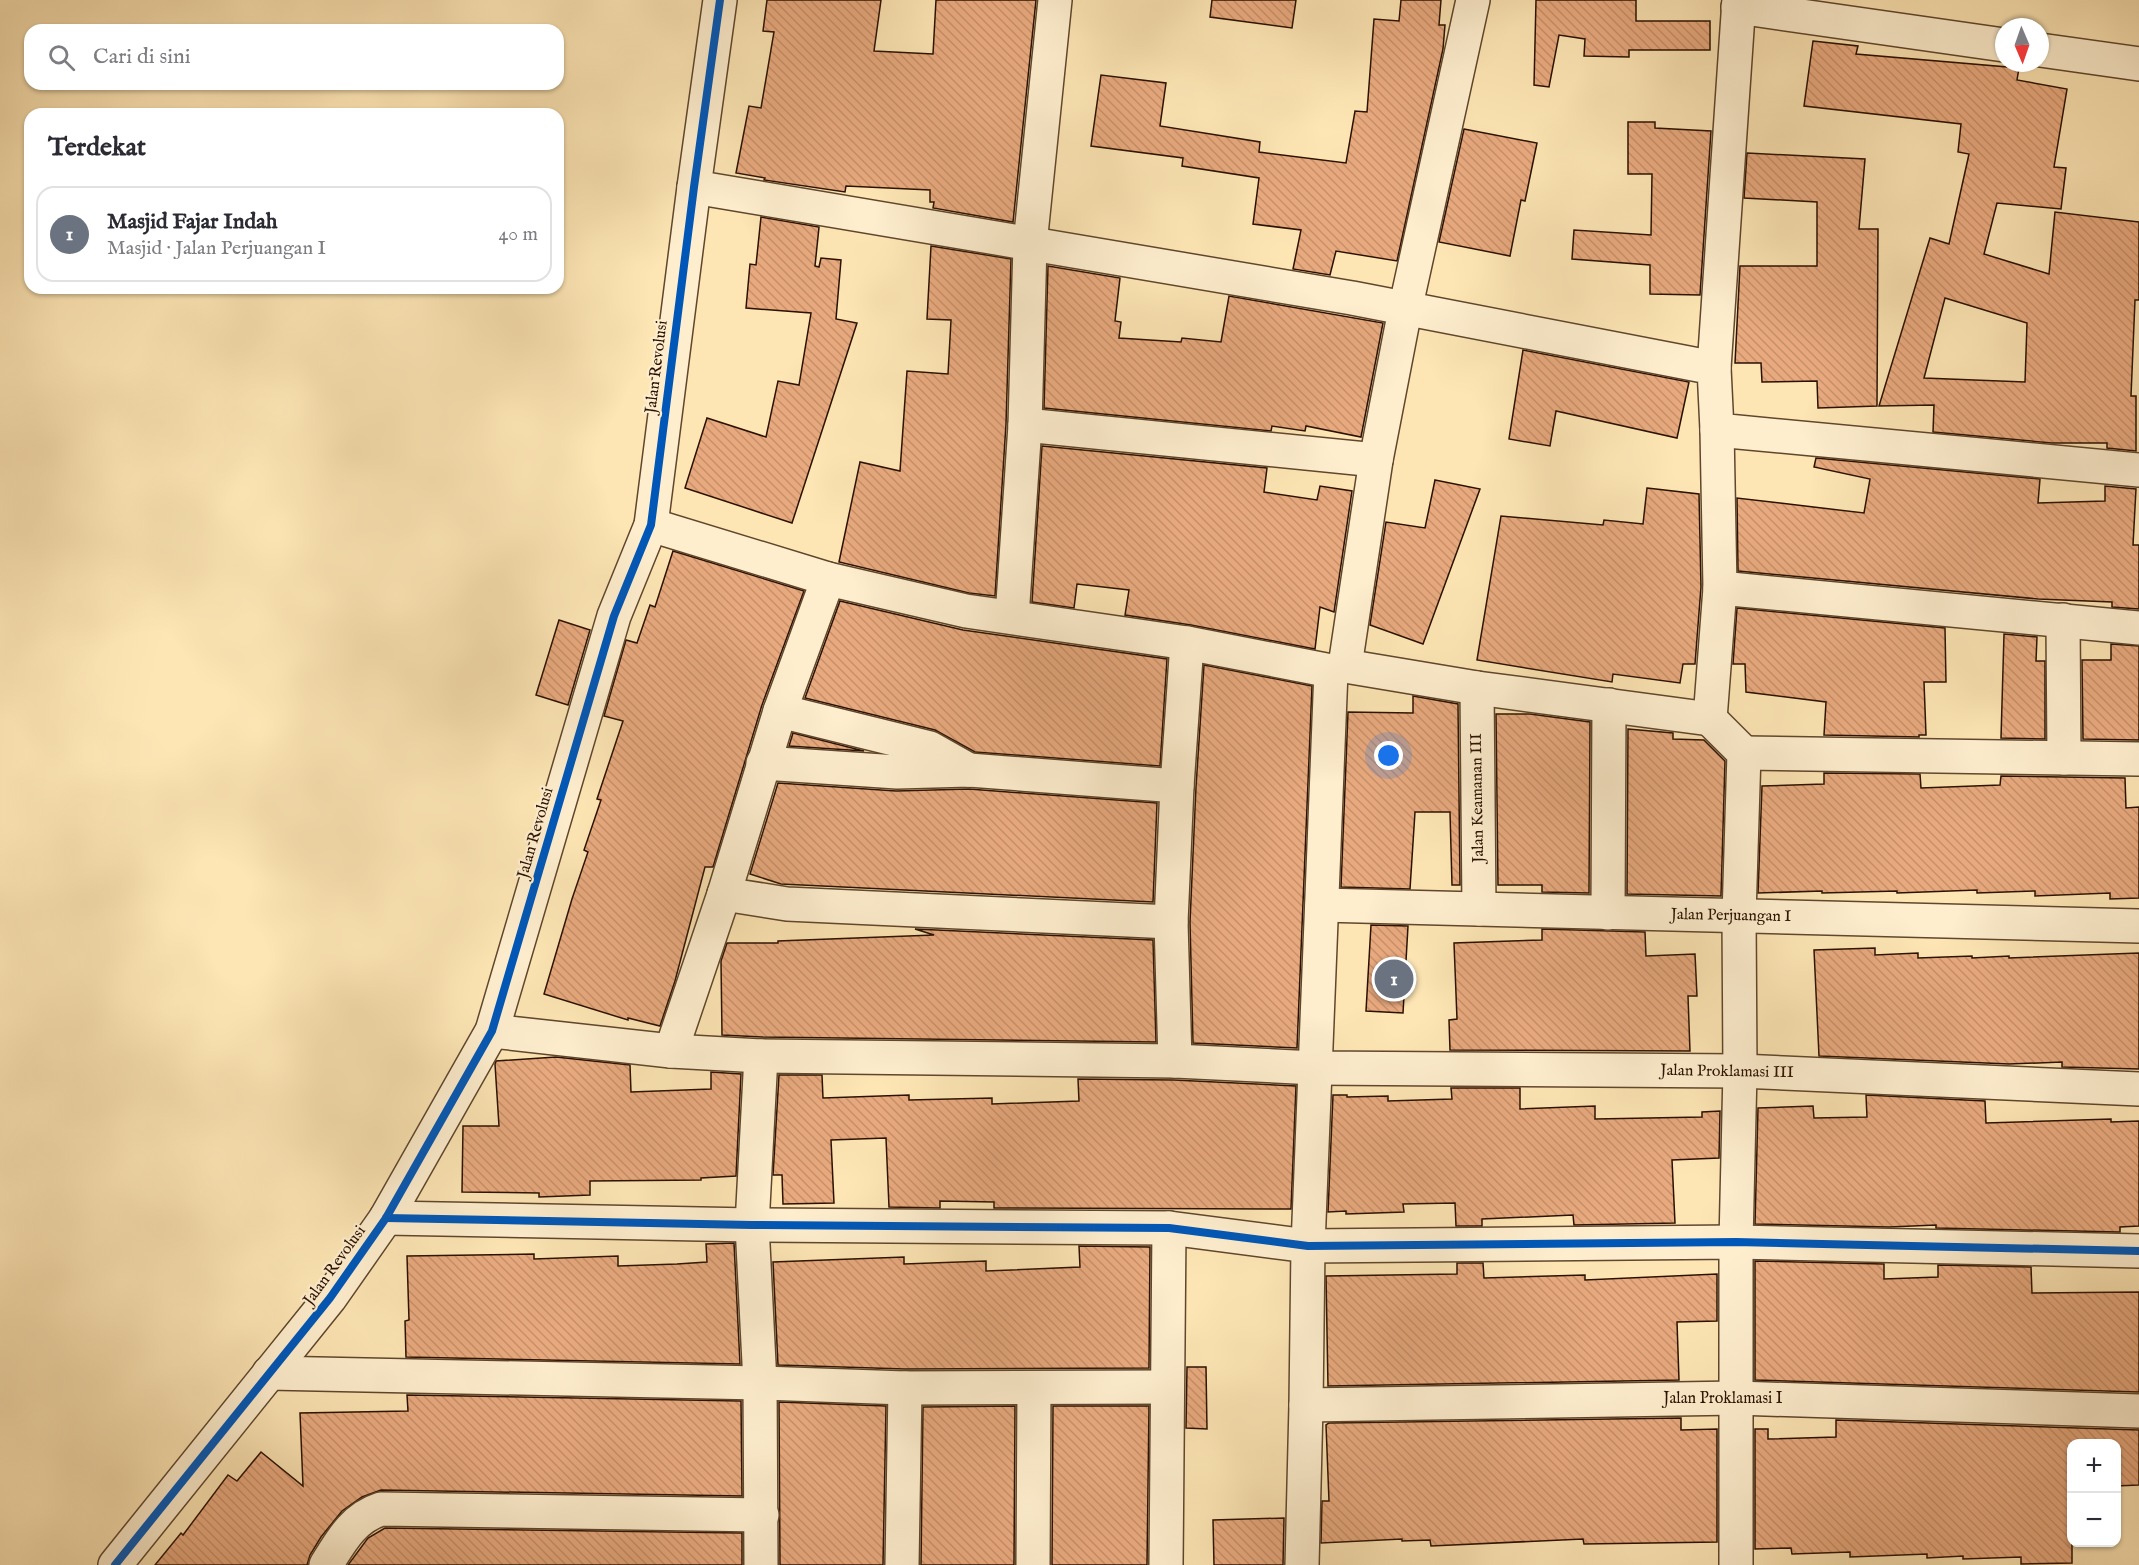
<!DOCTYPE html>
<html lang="id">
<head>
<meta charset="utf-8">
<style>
  :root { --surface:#fff; --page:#f7f7f7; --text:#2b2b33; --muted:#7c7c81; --line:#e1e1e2; --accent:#0f766e }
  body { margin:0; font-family:"IM FELL English",serif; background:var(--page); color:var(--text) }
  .controls { position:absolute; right:18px; bottom:18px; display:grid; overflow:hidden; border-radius:12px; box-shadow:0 2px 4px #0004 }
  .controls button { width:54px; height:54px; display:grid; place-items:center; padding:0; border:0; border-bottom:2px solid var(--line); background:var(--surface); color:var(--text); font:30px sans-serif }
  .compass { position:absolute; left:1995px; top:18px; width:54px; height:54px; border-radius:50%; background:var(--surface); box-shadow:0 2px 4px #0004; rotate:178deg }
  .you { position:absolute; left:1389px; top:756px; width:21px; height:21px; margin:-15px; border:4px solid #fff; border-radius:50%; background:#1a73e8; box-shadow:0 0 0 9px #1a73e833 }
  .badge { display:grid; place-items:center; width:39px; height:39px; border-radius:50%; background:var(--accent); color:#fff; font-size:20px; font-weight:700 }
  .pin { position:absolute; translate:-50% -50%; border:3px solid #fff; box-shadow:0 2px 6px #0006 }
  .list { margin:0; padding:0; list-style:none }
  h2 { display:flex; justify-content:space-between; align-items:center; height:78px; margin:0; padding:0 24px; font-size:26px }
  h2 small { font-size:20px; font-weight:400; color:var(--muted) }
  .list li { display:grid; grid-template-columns:39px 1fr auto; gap:18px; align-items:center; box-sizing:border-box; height:96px; margin:0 12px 12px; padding:0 12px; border:2px solid var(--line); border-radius:18px }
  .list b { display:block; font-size:22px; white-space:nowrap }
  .list p { margin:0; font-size:20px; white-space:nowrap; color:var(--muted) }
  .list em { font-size:20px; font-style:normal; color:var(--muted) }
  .icon { flex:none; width:33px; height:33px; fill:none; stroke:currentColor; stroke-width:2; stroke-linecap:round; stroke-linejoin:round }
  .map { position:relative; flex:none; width:2139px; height:1565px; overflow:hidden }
  .search { position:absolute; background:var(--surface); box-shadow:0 2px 4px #0004; left:24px; top:24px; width:540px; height:66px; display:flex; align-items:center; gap:15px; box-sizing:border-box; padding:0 21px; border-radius:18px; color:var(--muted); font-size:22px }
  .panel { position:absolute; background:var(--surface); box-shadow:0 2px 4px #0004; left:24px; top:108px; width:540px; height:186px; border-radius:18px }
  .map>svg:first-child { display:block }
</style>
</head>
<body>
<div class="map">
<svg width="2139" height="1565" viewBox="0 0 2139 1565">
  <defs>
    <pattern id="building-back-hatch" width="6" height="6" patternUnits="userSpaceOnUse" patternTransform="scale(1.5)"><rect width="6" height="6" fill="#e8a97e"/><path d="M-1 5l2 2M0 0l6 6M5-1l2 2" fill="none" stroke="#c7906b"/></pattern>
  </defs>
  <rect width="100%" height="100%" fill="#fde5b4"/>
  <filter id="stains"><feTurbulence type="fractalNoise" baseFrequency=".00333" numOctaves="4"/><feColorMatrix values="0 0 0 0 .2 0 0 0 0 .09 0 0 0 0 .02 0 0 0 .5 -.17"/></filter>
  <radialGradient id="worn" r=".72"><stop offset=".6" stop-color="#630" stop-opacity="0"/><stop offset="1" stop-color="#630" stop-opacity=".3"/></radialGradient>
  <!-- building -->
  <g fill="url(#building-back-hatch)" stroke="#2a1100" stroke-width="1.5" fill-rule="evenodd">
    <path d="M 767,0 L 881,0 L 874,51 L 933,54 L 936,0 L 1036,0 L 1013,222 L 933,208 L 934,202 L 930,202 L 930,190 L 846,186 L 845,192 L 764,180 L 765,178 L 736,173 L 749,106 L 761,108 L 774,32 L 763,31 Z"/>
    <path d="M 1212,0 L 1296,0 L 1292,28 L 1210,17 Z"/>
    <path d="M 1401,0 L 1441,0 L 1439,25 L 1445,25 L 1443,49 L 1397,261 L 1336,251 L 1330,275 L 1293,269 L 1301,230 L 1253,224 L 1259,178 L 1182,166 L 1183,158 L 1091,146 L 1101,75 L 1166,83 L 1160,126 L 1260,142 L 1259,152 L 1346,163 L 1355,111 L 1367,112 L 1374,19 L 1399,21 Z"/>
    <path d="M 1536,0 L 1636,0 L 1636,21 L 1710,21 L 1710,50 L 1629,50 L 1629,57 L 1584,56 L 1585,39 L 1559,35 L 1549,87 L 1534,85 Z"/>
    <path d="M 1813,41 L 1858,46 L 1856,54 L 2019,68 L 2017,80 L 2067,89 L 2054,167 L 2066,168 L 2061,209 L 1997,203 L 1984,254 L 2049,274 L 2055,212 L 2139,222 L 2139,300 L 2135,300 L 2131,396 L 2136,396 L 2136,451 L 2107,448 L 2107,443 L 2052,443 L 1933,432 L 1934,405 L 1879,406 L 1930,238 L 1949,244 L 1969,154 L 1958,152 L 1961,124 L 1804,106 ZM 1945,298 L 2027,323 L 2025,382 L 1924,378 Z"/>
    <path d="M 1628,122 L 1655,122 L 1655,128 L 1711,131 L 1700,295 L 1650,294 L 1650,265 L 1572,259 L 1574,230 L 1651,235 L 1652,174 L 1628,174 Z"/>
    <path d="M 1464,129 L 1537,143 L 1525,201 L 1521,200 L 1510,256 L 1439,242 Z"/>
    <path d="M 1747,153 L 1865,159 L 1859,229 L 1878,229 L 1877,406 L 1818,408 L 1817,381 L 1762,382 L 1761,363 L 1735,363 L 1740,266 L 1817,266 L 1817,202 L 1744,198 Z"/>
    <path d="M 761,217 L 819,227 L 815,266 L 819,267 L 821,258 L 841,260 L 836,319 L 857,323 L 792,523 L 685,488 L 707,418 L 766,437 L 778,381 L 799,385 L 811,313 L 746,308 L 750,264 L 756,265 Z"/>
    <path d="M 931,246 L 1011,259 L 1006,424 L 995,596 L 969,593 L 839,562 L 860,462 L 900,471 L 907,371 L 948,374 L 951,320 L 927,319 Z"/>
    <path d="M 1048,266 L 1120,278 L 1115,321 L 1121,322 L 1119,338 L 1181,342 L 1182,338 L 1221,342 L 1229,296 L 1383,323 L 1361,437 L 1306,426 L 1305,431 L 1272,426 L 1271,431 L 1044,408 Z"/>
    <path d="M 1523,350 L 1689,382 L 1677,438 L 1556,411 L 1550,446 L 1509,439 Z"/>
    <path d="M 1042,446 L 1267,468 L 1264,492 L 1317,500 L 1320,486 L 1352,491 L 1334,612 L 1320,607 L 1315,649 L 1191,625 L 1125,615 L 1129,590 L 1077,584 L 1074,608 L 1032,602 Z"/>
    <path d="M 1816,458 L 2040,479 L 2038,503 L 2105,501 L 2105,486 L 2136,489 L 2133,545 L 2139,545 L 2139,609 L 2112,607 L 2112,602 L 2038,599 L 1738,571 L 1737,498 L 1864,513 L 1870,479 L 1814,467 Z"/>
    <path d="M 1435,480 L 1480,489 L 1423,644 L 1370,625 L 1386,522 L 1425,528 Z"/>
    <path d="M 1647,488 L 1699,494 L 1701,587 L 1695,664 L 1683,664 L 1680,683 L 1613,674 L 1612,682 L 1477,660 L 1501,516 L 1603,525 L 1604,520 L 1643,524 Z"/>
    <path d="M 673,551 L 804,591 L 762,705 L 713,867 L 705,867 L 675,981 L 660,1026 L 628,1018 L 628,1020 L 544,994 L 572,899 L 588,852 L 584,850 L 601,800 L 597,799 L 623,721 L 604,716 L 626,640 L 637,643 L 650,605 L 655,607 Z"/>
    <path d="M 840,601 L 963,630 L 1167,659 L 1160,766 L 975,752 L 935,730 L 805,698 Z"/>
    <path d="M 1737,608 L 1945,628 L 1946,682 L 1924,682 L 1926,735 L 1919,735 L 1919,737 L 1824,735 L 1826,702 L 1746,692 L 1745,664 L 1733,664 Z"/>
    <path d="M 559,620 L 590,630 L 568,705 L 536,695 Z"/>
    <path d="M 2004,634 L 2037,637 L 2036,661 L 2045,661 L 2045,739 L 2001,738 Z"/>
    <path d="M 2111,644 L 2139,646 L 2139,740 L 2083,739 L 2082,660 L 2111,660 Z"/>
    <path d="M 1204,665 L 1312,686 L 1297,1048 L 1193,1043 L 1190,922 L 1196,787 Z"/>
    <path d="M 1413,696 L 1458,704 L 1460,885 L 1452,885 L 1450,812 L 1415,812 L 1410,889 L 1341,887 L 1348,712 L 1413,713 Z"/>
    <path d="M 1496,714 L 1530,714 L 1590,722 L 1589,893 L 1542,892 L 1542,885 L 1498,885 Z"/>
    <path d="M 1628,729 L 1673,733 L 1673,739 L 1704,740 L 1725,761 L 1721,896 L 1627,894 Z"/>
    <path d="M 793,733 L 864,751 L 789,746 Z"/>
    <path d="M 1824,773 L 1920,774 L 1921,788 L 2000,785 L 2001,776 L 2125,778 L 2126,808 L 2139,807 L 2139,898 L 2110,899 L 2110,893 L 2035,896 L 2035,891 L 1977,893 L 1977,890 L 1897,893 L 1897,891 L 1822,893 L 1822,891 L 1758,893 L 1762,786 L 1824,784 Z"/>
    <path d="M 778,783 L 896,791 L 969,789 L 1157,803 L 1153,902 L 781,884 L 750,874 Z"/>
    <path d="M 1371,925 L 1408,926 L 1403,1013 L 1366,1011 Z"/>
    <path d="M 915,929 L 1153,940 L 1156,1042 L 762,1037 L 722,1035 L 721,961 L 727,943 L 778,943 L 778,941 L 934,935 Z"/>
    <path d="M 1542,929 L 1645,932 L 1646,956 L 1695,954 L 1697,996 L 1688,996 L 1690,1051 L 1450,1050 L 1449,1020 L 1457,1019 L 1454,943 L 1542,940 Z"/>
    <path d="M 1875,948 L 1875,955 L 1918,953 L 1918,958 L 1972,956 L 1972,958 L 2009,956 L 2009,958 L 2139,953 L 2139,1069 L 2062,1067 L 2062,1062 L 2009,1064 L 1819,1056 L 1814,950 Z"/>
    <path d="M 556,1057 L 630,1065 L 631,1092 L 711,1089 L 711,1072 L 741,1074 L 736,1176 L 701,1178 L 701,1180 L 590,1181 L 590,1195 L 539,1197 L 539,1193 L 462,1192 L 463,1126 L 499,1126 L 495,1064 L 496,1061 Z"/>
    <path d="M 779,1075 L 822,1075 L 823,1098 L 909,1095 L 909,1100 L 992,1098 L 992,1104 L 1079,1101 L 1078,1079 L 1174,1080 L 1296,1086 L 1291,1209 L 994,1208 L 994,1202 L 940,1201 L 940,1208 L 889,1207 L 886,1138 L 831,1140 L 834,1203 L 783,1204 L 782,1175 L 773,1175 Z"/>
    <path d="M 1451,1088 L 1520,1088 L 1520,1109 L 1595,1106 L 1595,1119 L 1702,1117 L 1702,1112 L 1720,1111 L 1719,1158 L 1672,1160 L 1675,1223 L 1574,1225 L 1573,1215 L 1482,1219 L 1482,1226 L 1456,1226 L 1455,1203 L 1403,1204 L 1404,1212 L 1346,1214 L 1346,1211 L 1328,1212 L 1333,1095 L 1347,1095 L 1347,1097 L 1388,1096 L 1388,1101 L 1452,1099 Z"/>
    <path d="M 1866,1095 L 1985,1101 L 1986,1123 L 2111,1119 L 2111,1122 L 2139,1121 L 2139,1226 L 2120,1227 L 2120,1232 L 2118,1232 L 1936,1228 L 1936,1225 L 1889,1227 L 1755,1224 L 1758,1108 L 1813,1106 L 1814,1118 L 1867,1117 Z"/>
    <path d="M 734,1243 L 740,1364 L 406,1357 L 405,1321 L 409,1320 L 407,1256 L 534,1254 L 534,1259 L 618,1256 L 618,1266 L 677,1264 L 707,1262 L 706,1244 Z"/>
    <path d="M 1079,1246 L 1150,1247 L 1149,1368 L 905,1369 L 778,1365 L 773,1262 L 904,1257 L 904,1264 L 986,1261 L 986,1271 L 1080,1267 Z"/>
    <path d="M 1755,1261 L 1884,1264 L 1884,1279 L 1938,1277 L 1938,1265 L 2031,1267 L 2032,1293 L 2139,1292 L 2139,1392 L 1755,1380 Z"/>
    <path d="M 1457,1263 L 1483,1263 L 1484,1278 L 1585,1275 L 1585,1280 L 1717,1274 L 1717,1321 L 1677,1322 L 1679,1380 L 1328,1386 L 1326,1276 L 1457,1274 Z"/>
    <path d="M 1187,1367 L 1206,1367 L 1207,1429 L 1186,1428 Z"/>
    <path d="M 407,1395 L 741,1401 L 742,1496 L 381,1490 L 362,1497 L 342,1511 L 321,1537 L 310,1555 L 307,1565 L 155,1565 L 181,1533 L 183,1535 L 228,1475 L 237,1481 L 261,1452 L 303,1486 L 300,1413 L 408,1411 Z"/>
    <path d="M 779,1402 L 886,1406 L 883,1565 L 780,1565 Z"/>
    <path d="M 1015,1406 L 1014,1565 L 921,1565 L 923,1407 Z"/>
    <path d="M 1053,1406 L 1149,1406 L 1147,1565 L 1052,1565 Z"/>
    <path d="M 1681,1418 L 1681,1430 L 1717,1429 L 1717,1542 L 1584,1544 L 1583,1539 L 1431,1546 L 1430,1540 L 1402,1541 L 1402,1539 L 1321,1543 L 1322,1501 L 1329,1501 L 1326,1425 L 1329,1423 Z"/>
    <path d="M 1836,1420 L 2139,1430 L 2139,1485 L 2116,1486 L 2116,1443 L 2072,1443 L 2072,1563 L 2021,1564 L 2021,1557 L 1963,1559 L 1963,1556 L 1927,1558 L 1927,1554 L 1850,1557 L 1850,1552 L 1792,1554 L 1791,1548 L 1755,1549 L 1755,1429 L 1768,1429 L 1768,1439 L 1836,1437 Z"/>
    <path d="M 1284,1518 L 1283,1565 L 1214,1565 L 1213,1520 Z"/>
    <path d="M 385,1528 L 742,1533 L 742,1565 L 348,1565 L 368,1538 Z"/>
  </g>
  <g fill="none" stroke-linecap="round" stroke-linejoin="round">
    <defs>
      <g id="minor">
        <path d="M 1738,7 L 2004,45"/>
        <path d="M 2040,50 L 2139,64"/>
        <path d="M 694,187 L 1352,298 L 1714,368 L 1717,430 L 2139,470"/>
        <path d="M 1714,368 L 1739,0"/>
        <path d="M 1025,425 L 1376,460"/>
        <path d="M 651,525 L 828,579 L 966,611 L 1187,643 L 1331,671 L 1345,666 L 1477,688 L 1710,719 L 1720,588 L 1717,430"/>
        <path d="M 1720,588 L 2139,628"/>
        <path d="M 1012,617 L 1025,425 L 1030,244 L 1055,0"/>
        <path d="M 2063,620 L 2064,758"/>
        <path d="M 1345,666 L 1376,460 L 1405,310 L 1473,0"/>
        <path d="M 1477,688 L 1479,909"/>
        <path d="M 780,711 L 930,748 L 969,770"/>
        <path d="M 1710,719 L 1744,753 L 1739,916 L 1740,1071 L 1736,1242 L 1736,1565"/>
        <path d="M 1744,753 L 2139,759"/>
        <path d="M 763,763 L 897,772 L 969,770 L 1177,786"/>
        <path d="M 724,894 L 787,904 L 1171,922"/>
        <path d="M 1322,905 L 2139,926"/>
        <path d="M 1608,913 L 1609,705"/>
        <path d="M 492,1031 L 671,1051 L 761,1056 L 1175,1061 L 1315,1068 L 1740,1071 L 2139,1089"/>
        <path d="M 671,1051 L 724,894 L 780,711 L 828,579"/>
        <path d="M 1175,1061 L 1171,922 L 1177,786 L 1187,643"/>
        <path d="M 386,1218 L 752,1225 L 1169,1228 L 1308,1246 L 1736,1242 L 2139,1251"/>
        <path d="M 269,1373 L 760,1383 L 905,1388 L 1166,1387"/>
        <path d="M 1306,1405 L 1737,1398 L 2139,1411"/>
        <path d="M 326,1565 C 341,1541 353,1518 381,1509 L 762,1515"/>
        <path d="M 761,1565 L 760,1383 L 752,1225 L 761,1056"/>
        <path d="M 902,1565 L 905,1388"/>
        <path d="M 1033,1565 L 1034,1388"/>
        <path d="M 1166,1565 L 1169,1228"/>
        <path d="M 1302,1565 L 1306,1405 L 1308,1246 L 1331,671"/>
      </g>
      <path id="tertiary" d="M 115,1565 L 330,1298 L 386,1218 L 492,1031 L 614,616 L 651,525 L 694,187 L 720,0"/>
    </defs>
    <!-- minor casing -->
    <use href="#minor" stroke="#5f462d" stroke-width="36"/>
    <!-- tertiary casing -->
    <use href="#tertiary" stroke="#5f462d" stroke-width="36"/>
    <!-- minor -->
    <use href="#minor" stroke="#feeece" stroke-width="33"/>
    <!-- tertiary -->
    <use href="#tertiary" stroke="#feeece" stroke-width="33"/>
    <defs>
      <g id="cycleway">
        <path d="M 386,1218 L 752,1225 L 1169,1228 L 1308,1246 L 1736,1242 L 2139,1251"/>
        <path d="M 115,1565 L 330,1298 L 386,1218 L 492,1031 L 614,616 L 651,525 L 694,187 L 720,0"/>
      </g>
    </defs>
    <!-- cycleway casing -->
    <use href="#cycleway" stroke="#feeece" stroke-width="11"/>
    <!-- cycleway -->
    <use href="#cycleway" stroke="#0057b8" stroke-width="8"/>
  </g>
  <g text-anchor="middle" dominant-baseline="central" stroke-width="4.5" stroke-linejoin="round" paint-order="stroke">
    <!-- street labels -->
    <g font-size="16" fill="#2a1100" stroke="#feeece">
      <text transform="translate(657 367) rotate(-83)">Jalan Revolusi</text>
      <text transform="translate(1478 798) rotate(-91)">Jalan Keamanan III</text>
      <text transform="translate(536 833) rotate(-74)">Jalan Revolusi</text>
      <text transform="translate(1731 916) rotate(1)">Jalan Perjuangan I</text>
      <text transform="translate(1727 1072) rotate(1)">Jalan Proklamasi III</text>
      <text transform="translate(335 1266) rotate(-54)">Jalan Revolusi</text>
      <text x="1723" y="1399">Jalan Proklamasi I</text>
    </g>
  </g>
  <rect width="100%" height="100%" filter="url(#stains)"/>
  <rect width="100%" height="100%" fill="url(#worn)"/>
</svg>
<div class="controls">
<button>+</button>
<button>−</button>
</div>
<svg class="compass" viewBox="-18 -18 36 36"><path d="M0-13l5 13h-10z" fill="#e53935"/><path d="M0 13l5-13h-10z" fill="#7c7c81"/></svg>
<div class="you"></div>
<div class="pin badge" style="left:1394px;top:979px;background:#6b7280">1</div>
<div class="search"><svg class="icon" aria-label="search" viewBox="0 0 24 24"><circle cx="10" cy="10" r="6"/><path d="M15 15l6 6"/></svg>Cari di sini</div>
<section class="panel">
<h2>Terdekat<small></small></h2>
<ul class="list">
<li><span class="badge" style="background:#6b7280">1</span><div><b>Masjid Fajar Indah</b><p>Masjid · Jalan Perjuangan I</p></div><em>40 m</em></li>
</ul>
</section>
</div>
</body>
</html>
